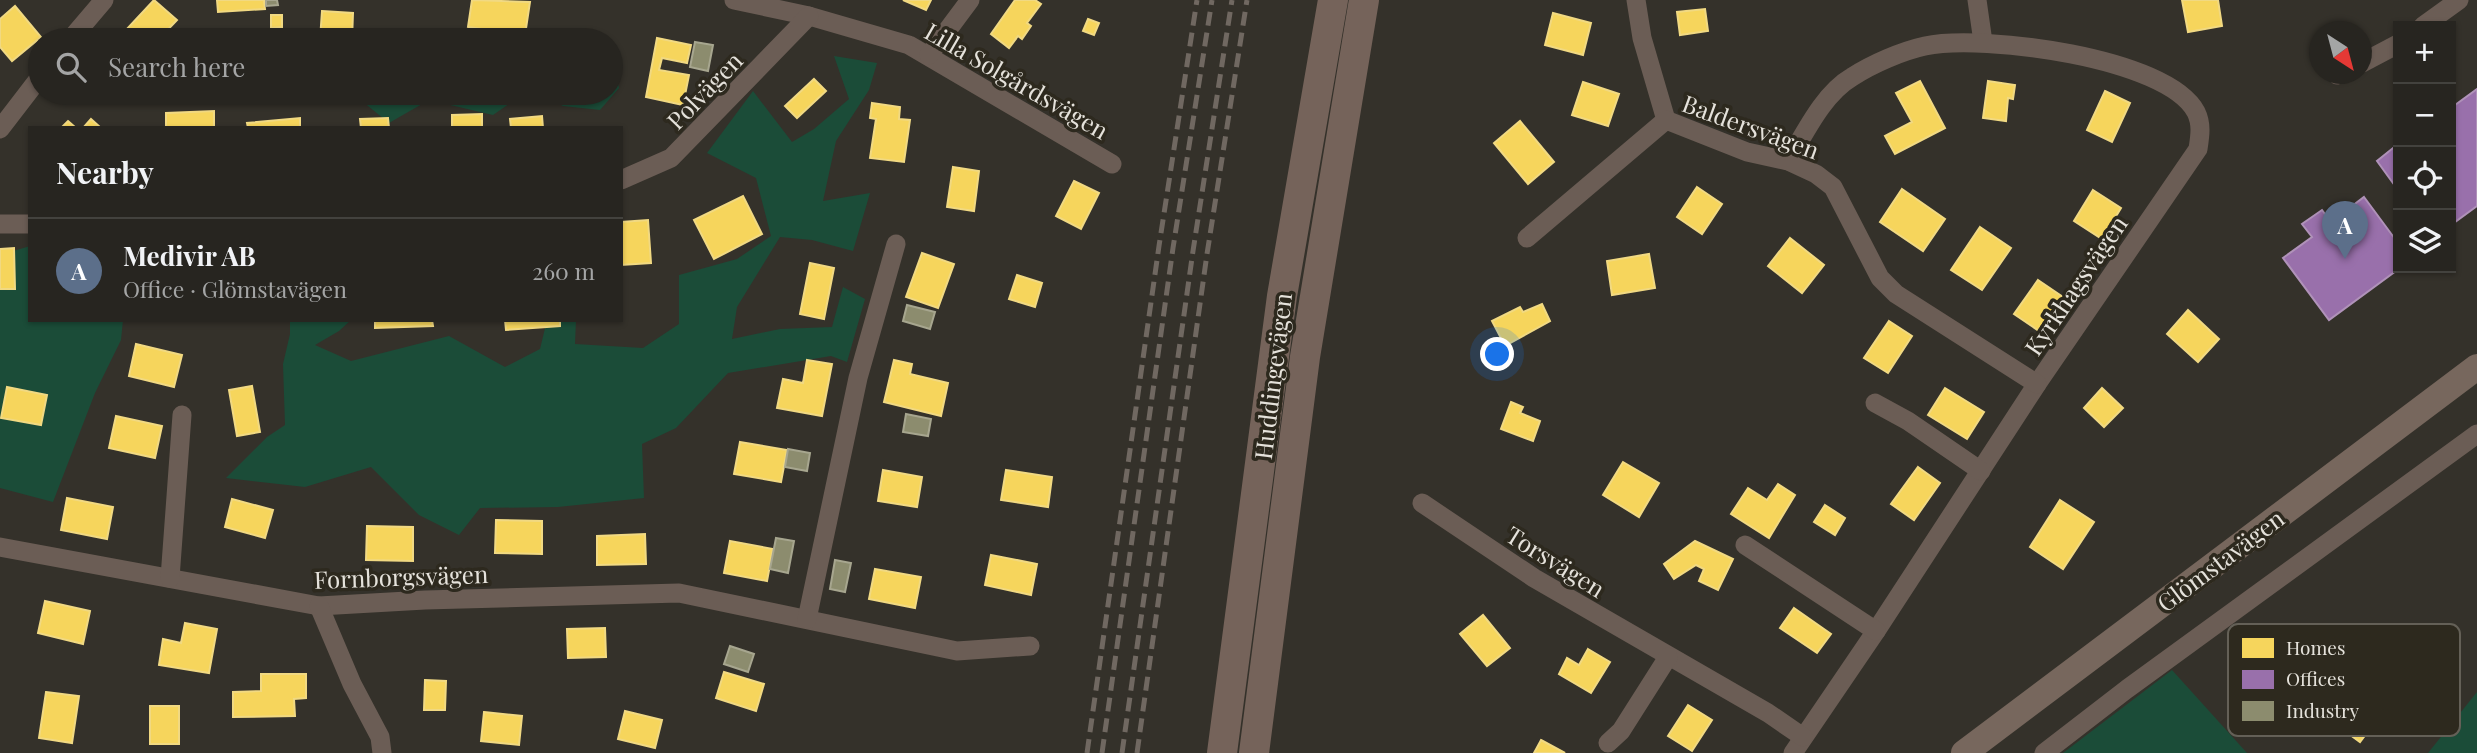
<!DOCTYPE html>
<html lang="en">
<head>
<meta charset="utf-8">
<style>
  :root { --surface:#272520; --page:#2f2d29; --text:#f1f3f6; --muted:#a4a5a5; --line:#43423e; --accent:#8c9099 }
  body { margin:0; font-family:"Playfair Display",serif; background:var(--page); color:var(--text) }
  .controls { position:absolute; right:21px; top:21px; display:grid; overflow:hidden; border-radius:0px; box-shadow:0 2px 5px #0004 }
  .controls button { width:63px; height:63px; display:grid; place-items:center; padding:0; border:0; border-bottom:2px solid var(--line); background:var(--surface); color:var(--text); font:35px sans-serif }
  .compass { position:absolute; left:2309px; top:21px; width:63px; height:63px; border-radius:50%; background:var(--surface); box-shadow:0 2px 5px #0004; rotate:144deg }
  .you { position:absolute; left:1498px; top:355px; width:24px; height:24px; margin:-18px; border:5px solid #fff; border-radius:50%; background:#1a73e8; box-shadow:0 0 0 10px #1a73e833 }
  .badge { display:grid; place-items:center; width:46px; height:46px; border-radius:50%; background:var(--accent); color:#fff; font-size:23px; font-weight:700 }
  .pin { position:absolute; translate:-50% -58px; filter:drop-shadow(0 2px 4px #0008) }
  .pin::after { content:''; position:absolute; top:37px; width:24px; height:21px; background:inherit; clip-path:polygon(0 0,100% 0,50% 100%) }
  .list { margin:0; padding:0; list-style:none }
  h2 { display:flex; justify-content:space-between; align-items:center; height:91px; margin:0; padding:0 28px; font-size:30px }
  h2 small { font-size:23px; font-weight:400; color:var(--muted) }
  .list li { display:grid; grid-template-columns:46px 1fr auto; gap:21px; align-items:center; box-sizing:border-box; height:105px; padding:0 28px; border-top:2px solid var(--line) }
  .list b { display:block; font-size:26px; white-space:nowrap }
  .list p { margin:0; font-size:23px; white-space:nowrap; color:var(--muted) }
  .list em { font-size:23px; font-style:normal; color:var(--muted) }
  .icon { flex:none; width:38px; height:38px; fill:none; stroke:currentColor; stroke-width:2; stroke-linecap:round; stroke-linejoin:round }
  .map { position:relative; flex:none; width:2477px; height:753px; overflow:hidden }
  .search { position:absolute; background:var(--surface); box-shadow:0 2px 5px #0004; left:28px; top:28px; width:595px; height:77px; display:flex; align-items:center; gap:18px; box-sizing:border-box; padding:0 24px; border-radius:38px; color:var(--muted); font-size:26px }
  .panel { position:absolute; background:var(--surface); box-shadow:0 2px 5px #0004; left:28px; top:126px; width:595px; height:196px; border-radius:0px }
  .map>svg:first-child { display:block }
</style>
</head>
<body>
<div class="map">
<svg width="2477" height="753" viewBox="0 0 2477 753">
  <rect width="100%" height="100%" fill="#34312a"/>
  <!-- green -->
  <g fill="#1b4c38">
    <path d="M 457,33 L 464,40 L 378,40 L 385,34 Z"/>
    <path d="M 834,56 L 877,63 L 869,90 L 836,141 L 823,201 L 870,193 L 853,251 L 812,240 L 780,237 L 737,307 L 732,339 L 780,329 L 832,327 L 843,287 L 865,299 L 847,362 L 831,356 L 728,373 L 676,428 L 642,444 L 644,498 L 558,507 L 480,508 L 459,535 L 419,515 L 371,467 L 305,487 L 226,478 L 267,437 L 285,425 L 283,364 L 290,334 L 290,320 L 351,320 L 339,331 L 315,345 L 351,361 L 449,336 L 505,367 L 540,349 L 547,320 L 576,320 L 575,344 L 643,348 L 679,324 L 679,275 L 737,259 L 771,236 L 756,178 L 707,153 L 753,91 L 792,142 L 814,129 L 849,99 Z"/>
    <path d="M 611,57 L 619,88 L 600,110 L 563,106 L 538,93 L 611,93 Z"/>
    <path d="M 135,93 L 198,93 L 139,101 Z"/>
    <path d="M 352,93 L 525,93 L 493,115 L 429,100 L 389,123 Z"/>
    <path d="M 30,246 L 30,320 L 123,320 L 121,340 L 95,393 L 53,502 L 0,488 L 0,255 Z"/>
    <path d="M 2172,670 L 2247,753 L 2063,753 Z"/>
    <path d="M 2477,692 L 2477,753 L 2428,753 Z"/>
  </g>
  <!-- homes -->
  <g fill="#f6d55c" stroke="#f1d982" stroke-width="2">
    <path d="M 154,0 L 177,20 L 158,40 L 136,40 L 126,30 Z"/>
    <path d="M 217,0 L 264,0 L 265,9 L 218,12 Z"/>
    <path d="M 472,0 L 530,2 L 525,35 L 468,27 Z"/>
    <path d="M 903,0 L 931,0 L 926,10 Z"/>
    <path d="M 1015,0 L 1035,0 L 1041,4 L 1027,23 L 1031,26 L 1022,39 L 1018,36 L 1009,48 L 991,34 Z"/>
    <path d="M 2182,0 L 2218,0 L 2222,26 L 2188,32 Z"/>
    <path d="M 15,6 L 41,37 L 12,61 L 0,47 L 0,19 Z"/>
    <path d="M 1705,9 L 1708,31 L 1680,35 L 1677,12 Z"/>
    <path d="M 322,11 L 353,13 L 352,40 L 320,40 Z"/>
    <path d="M 1553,13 L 1591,23 L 1583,55 L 1545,45 Z"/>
    <path d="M 271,15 L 282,15 L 282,27 L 271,28 Z"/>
    <path d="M 1088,19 L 1099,23 L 1094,35 L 1083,31 Z"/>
    <path d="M 657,38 L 691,45 L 687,63 L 662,58 L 659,70 L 689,75 L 683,105 L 646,97 Z"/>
    <path d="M 814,79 L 826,91 L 797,118 L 785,106 Z"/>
    <path d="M 1920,81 L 1945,128 L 1895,154 L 1885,136 L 1912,122 L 1896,93 Z"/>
    <path d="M 1988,81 L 2015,85 L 2013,99 L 2008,98 L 2006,121 L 1983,118 Z"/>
    <path d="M 1583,82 L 1619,94 L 1608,126 L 1572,115 Z"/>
    <path d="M 2105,91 L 2130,103 L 2112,142 L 2087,130 Z"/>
    <path d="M 872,103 L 900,107 L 899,119 L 910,120 L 904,162 L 870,158 L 876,119 L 870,118 Z"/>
    <path d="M 214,111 L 214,128 L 166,128 L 166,113 Z"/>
    <path d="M 482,114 L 482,128 L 452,128 L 452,115 Z"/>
    <path d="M 542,116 L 543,128 L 511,128 L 510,119 Z"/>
    <path d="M 300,118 L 300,128 L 248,128 L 247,123 Z"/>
    <path d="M 388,118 L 389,128 L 361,128 L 360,119 Z"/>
    <path d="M 91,119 L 101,128 L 83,128 Z"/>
    <path d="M 68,121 L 76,128 L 61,128 Z"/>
    <path d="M 1520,121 L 1554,162 L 1528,184 L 1494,143 Z"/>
    <path d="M 953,167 L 979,171 L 974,211 L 947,207 Z"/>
    <path d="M 1074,181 L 1099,193 L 1081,229 L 1056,216 Z"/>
    <path d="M 1697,187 L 1722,204 L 1702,234 L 1677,217 Z"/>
    <path d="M 1902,189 L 1945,219 L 1923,251 L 1880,222 Z"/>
    <path d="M 2093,190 L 2121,208 L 2102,239 L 2074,221 Z"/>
    <path d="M 743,196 L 762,234 L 714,259 L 694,220 Z"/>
    <path d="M 648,220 L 651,263 L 621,265 L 621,222 Z"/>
    <path d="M 1980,227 L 2011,248 L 1982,290 L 1951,270 Z"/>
    <path d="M 1790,238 L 1824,265 L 1802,293 L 1768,266 Z"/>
    <path d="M 14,248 L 15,289 L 0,289 L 0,249 Z"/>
    <path d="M 922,253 L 954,264 L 938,308 L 906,297 Z"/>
    <path d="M 1649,254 L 1655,288 L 1612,295 L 1607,261 Z"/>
    <path d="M 810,263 L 834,268 L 824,319 L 800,314 Z"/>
    <path d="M 1017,275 L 1042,283 L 1035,307 L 1009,299 Z"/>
    <path d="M 2038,280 L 2063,297 L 2039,331 L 2014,314 Z"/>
    <path d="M 1542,304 L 1550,321 L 1505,346 L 1492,321 L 1520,307 L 1523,312 Z"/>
    <path d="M 2188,310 L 2219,339 L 2198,362 L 2167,334 Z"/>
    <path d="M 375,320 L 432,320 L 433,326 L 375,328 Z"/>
    <path d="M 505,320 L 560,320 L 560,326 L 506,330 Z"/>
    <path d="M 1889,321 L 1912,336 L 1888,373 L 1864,358 Z"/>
    <path d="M 136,344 L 182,355 L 174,387 L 129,376 Z"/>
    <path d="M 807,360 L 832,364 L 822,416 L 777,408 L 783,379 L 803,383 Z"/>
    <path d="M 894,360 L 912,364 L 910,374 L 948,383 L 941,416 L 884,402 Z"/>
    <path d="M 252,386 L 260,432 L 237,436 L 229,390 Z"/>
    <path d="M 7,387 L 47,395 L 41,425 L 1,418 Z"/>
    <path d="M 1945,388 L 1984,412 L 1967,439 L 1928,415 Z"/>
    <path d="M 2102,388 L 2123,408 L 2104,427 L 2084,408 Z"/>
    <path d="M 1511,402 L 1523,407 L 1520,413 L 1540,421 L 1533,441 L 1501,429 Z"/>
    <path d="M 116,416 L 162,426 L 155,458 L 109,448 Z"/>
    <path d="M 740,442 L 787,450 L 781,482 L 734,474 Z"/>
    <path d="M 1623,462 L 1659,483 L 1639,517 L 1603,495 Z"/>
    <path d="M 1918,467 L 1940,483 L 1914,520 L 1891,504 Z"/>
    <path d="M 883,470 L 922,477 L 917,507 L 878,501 Z"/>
    <path d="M 1006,470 L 1052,477 L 1048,507 L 1001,500 Z"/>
    <path d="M 1778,484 L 1795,495 L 1769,538 L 1731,514 L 1748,488 L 1767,500 Z"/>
    <path d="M 67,498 L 113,507 L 107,539 L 61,530 Z"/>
    <path d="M 232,499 L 273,510 L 265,538 L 225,527 Z"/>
    <path d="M 2060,500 L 2094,522 L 2063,569 L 2030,547 Z"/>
    <path d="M 1825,505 L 1845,518 L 1835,535 L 1814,522 Z"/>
    <path d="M 496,520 L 542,521 L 542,554 L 495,553 Z"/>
    <path d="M 367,526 L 413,527 L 413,561 L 366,560 Z"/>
    <path d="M 645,534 L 646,564 L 597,565 L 597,536 Z"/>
    <path d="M 730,541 L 773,549 L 767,581 L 724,573 Z"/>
    <path d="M 1695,541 L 1733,559 L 1718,590 L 1699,581 L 1704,569 L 1696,565 L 1674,579 L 1664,564 Z"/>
    <path d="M 991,555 L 1037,564 L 1031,595 L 985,585 Z"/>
    <path d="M 875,569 L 921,577 L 915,608 L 869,599 Z"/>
    <path d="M 45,601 L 90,611 L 83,644 L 38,633 Z"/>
    <path d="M 1794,608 L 1831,634 L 1817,653 L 1780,628 Z"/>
    <path d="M 1483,615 L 1510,648 L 1487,666 L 1460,634 Z"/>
    <path d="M 185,623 L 217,629 L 209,673 L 159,665 L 163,639 L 181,643 Z"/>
    <path d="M 605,628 L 606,657 L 568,658 L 567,629 Z"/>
    <path d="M 1588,649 L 1610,662 L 1591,693 L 1559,674 L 1567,658 L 1579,665 Z"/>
    <path d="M 724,672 L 764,684 L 756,711 L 716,698 Z"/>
    <path d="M 261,674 L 306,674 L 306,698 L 294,699 L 295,716 L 233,717 L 233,692 L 261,691 Z"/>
    <path d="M 425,680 L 446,681 L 445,710 L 424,710 Z"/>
    <path d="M 2363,683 L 2390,702 L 2360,742 L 2334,723 Z"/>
    <path d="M 46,692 L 79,696 L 72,743 L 39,738 Z"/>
    <path d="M 1688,705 L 1712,720 L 1692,751 L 1668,736 Z"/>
    <rect x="150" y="706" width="29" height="38"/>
    <path d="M 625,711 L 662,720 L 655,748 L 618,739 Z"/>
    <path d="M 484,712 L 522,716 L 519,745 L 481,741 Z"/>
    <path d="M 1541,740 L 1565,753 L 1534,753 Z"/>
  </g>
  <!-- offices -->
  <g fill="#9970ab" stroke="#b092b9" stroke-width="2">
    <path d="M 2477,89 L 2477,206 L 2451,225 L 2451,108 Z"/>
    <path d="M 2398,144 L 2398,190 L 2377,161 Z"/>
    <path d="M 2364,197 L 2398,243 L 2400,268 L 2329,320 L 2283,258 L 2312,237 L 2302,224 L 2322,210 L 2331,222 Z"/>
  </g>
  <!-- industry -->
  <g fill="#8c8c6e" stroke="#a7a68f" stroke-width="2">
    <path d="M 266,0 L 277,0 L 278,5 L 266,6 Z"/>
    <path d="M 695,42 L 713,45 L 708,71 L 690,67 Z"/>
    <path d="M 907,305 L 935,312 L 930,329 L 903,321 Z"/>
    <path d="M 906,414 L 931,419 L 928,436 L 903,432 Z"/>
    <path d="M 788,449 L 810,453 L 807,471 L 785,467 Z"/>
    <path d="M 776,538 L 794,541 L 788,573 L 770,569 Z"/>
    <path d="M 835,560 L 851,563 L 845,592 L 830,589 Z"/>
    <path d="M 730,646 L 754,654 L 748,672 L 724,664 Z"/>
  </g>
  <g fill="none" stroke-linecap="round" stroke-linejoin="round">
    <!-- street -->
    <g stroke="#6b5d55" stroke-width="19">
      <path d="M 734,0 L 809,16 L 909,45 L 1112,164"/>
      <path d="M 1636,0 L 1642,38 L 1666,120"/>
      <path d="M 1977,0 L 1983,42"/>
      <path d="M 2423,26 L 2459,0"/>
      <path d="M 70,40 L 104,0"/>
      <path d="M 929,55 L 970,0"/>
      <path d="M 2362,63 L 2398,44"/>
      <path d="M 2337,75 L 2340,74"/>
      <path d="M 0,129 L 40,77"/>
      <path d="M 1788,161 C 1805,133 1823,94 1852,77 C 1872,64 1902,51 1925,46 C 1982,34 2167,57 2196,112 C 2202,124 2200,136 2198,149 L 2037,384 L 1876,631 L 1793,753"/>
      <path d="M 621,180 L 671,158 L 809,16"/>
      <path d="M 0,224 L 30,224"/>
      <path d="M 1527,238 L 1666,120 L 1747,152 L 1788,161 L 1816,174 L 1833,187 L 1880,278 L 1896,294 L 2037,384"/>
      <path d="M 1875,403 L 1908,421 L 1981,471"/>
      <path d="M 1422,503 L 1534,578 L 1768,713 L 1803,737"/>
      <path d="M 1745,545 L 1876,631"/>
      <path d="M 0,547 L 319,606 L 425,600 L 679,593 L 957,651 L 1030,646"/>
      <path d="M 170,578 L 182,415"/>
      <path d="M 319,606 L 352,684 L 380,737 L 382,753"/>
      <path d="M 807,619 L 858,378 L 896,244"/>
      <path d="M 1608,743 L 1621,731 L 1668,657"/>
      <path d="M 2044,753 L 2127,689 L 2477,434"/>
    </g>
    <!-- secondary -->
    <path stroke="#77675d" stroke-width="26" d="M 1964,753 L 2477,367"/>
    <!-- primary -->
    <g stroke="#75635a" stroke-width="30">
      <path d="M 1222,753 L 1282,296 L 1333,0"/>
      <path d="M 1254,753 L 1305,357 L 1364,0"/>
    </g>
    <!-- rail -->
    <g stroke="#706861" stroke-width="5" stroke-dasharray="14 7" stroke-linecap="butt">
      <path d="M 1087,753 L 1159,246 L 1197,0"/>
      <path d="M 1102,753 L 1173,248 L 1212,0"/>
      <path d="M 1122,753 L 1193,251 L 1232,0"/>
      <path d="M 1137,753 L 1207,254 L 1247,0"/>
    </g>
  </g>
  <g text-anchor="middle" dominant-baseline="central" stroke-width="7" stroke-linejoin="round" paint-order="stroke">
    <!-- street labels -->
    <g font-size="24" fill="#e5e2db" stroke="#2d291e">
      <text transform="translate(1017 80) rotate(30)">Lilla Solgårdsvägen</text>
      <text transform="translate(704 90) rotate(-46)">Polvägen</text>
      <text transform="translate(1751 126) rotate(20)">Baldersvägen</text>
      <text transform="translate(2075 285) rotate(-56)">Kyrkhagsvägen</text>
      <text transform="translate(1272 376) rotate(-83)">Huddingevägen</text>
      <text transform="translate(2220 560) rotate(-37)">Glömstavägen</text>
      <text transform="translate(1556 561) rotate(32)">Torsvägen</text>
      <text transform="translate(401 576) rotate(-2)">Fornborgsvägen</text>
    </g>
  </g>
  <!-- legend -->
  <rect x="2228" y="624" width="232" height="112" rx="10" fill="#2d291e" stroke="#646057" stroke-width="2"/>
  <rect x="2242" y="638" width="32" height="20" fill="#f6d55c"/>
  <rect x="2242" y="670" width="32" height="19" fill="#9970ab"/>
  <rect x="2242" y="701" width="32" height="20" fill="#8c8c6e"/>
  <g font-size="19" fill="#e5e2db">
    <text x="2286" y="655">Homes</text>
    <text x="2286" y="686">Offices</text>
    <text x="2286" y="718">Industry</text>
  </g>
</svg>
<div class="controls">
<button>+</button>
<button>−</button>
<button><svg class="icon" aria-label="locate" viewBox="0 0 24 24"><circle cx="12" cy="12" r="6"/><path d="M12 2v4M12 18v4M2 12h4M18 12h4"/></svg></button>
<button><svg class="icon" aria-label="layers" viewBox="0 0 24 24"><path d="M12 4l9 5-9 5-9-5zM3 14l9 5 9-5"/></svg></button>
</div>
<svg class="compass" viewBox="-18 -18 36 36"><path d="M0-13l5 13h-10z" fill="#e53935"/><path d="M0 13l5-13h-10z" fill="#a4a5a5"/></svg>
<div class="you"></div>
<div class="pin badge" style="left:2345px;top:259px;background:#5c6f8a">A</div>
<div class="search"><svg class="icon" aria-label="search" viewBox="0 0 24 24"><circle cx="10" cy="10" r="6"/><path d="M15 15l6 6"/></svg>Search here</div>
<section class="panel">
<h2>Nearby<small></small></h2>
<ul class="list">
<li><span class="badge" style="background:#5c6f8a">A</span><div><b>Medivir AB</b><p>Office · Glömstavägen</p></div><em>260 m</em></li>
</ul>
</section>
</div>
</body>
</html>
